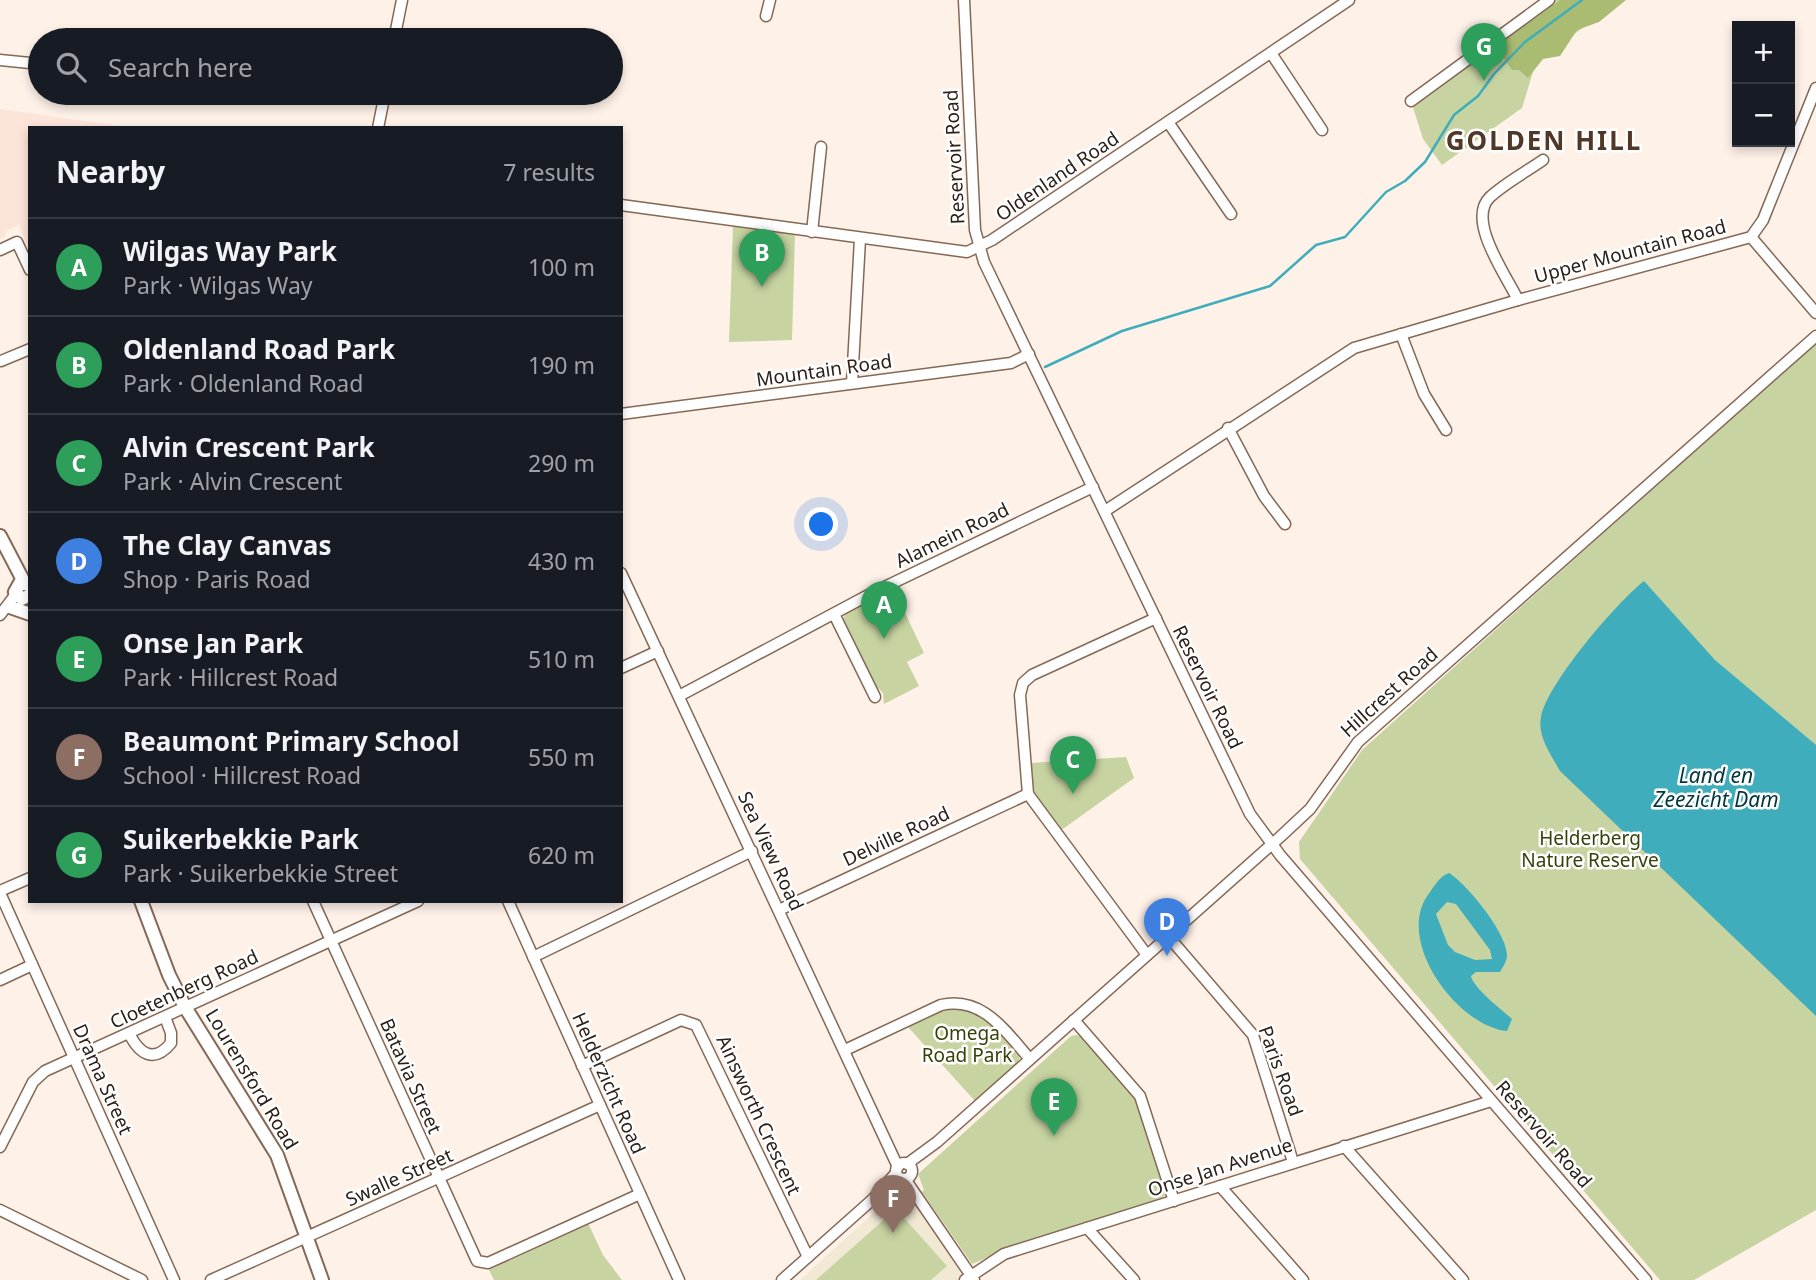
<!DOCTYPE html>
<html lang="en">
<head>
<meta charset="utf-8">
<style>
  :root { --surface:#171b24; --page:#242831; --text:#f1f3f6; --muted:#9ea1a6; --line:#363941; --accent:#8c9099 }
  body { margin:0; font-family:"Noto Sans",sans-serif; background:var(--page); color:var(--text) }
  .controls { position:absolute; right:21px; top:21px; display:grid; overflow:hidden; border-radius:0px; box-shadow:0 4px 10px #0003 }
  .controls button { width:63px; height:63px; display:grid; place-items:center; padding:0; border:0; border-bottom:2px solid var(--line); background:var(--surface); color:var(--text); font:35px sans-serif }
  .you { position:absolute; left:822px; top:525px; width:24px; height:24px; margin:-18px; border:5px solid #fff; border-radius:50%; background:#1a73e8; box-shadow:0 0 0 10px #1a73e833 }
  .badge { display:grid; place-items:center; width:46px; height:46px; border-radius:50%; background:var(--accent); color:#fff; font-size:23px; font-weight:700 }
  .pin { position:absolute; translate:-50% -58px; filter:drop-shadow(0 2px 4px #0008) }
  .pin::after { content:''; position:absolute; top:37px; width:24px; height:21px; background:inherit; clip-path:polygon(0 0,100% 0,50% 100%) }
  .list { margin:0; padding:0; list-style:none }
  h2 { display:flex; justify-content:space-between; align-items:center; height:91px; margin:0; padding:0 28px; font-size:30px }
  h2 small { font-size:23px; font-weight:400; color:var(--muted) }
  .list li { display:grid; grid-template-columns:46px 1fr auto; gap:21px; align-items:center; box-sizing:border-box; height:98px; padding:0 28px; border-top:2px solid var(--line) }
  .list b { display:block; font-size:26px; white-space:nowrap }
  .list p { margin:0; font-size:23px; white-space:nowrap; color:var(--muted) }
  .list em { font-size:23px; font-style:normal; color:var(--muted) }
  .icon { flex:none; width:38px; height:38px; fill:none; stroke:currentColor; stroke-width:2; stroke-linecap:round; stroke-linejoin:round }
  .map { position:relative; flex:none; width:1816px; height:1280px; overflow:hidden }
  .search { position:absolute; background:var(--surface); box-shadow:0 4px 10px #0003; left:28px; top:28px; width:595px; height:77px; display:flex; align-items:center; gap:18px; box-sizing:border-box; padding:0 24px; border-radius:38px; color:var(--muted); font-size:26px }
  .panel { position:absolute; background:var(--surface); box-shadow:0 4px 10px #0003; left:28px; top:126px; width:595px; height:777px; border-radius:0px }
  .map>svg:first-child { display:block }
</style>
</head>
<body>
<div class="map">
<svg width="1816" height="1280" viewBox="0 0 1816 1280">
  <rect width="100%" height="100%" fill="#fef1e8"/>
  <!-- education -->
  <path fill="#f2e9d4" d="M 904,1185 L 965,1280 L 800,1280 Z"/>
  <!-- medical -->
  <path fill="#fce4d9" d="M 0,109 L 135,128 L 30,128 L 30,252 L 19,225 L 6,231 L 5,237 L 0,239 Z"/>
  <!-- green -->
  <g fill="#c7d4a1">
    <path d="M 1550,0 L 1621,0 L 1536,62 L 1522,108 L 1442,165 L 1423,139 L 1411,101 Z"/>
    <path d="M 733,226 L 795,234 L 792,340 L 729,342 Z"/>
    <path d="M 1816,342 L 1816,1210 L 1694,1280 L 1660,1280 L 1300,859 L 1299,842 L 1362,750 Z"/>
    <path d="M 891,590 L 897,596 L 924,653 L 907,662 L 919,686 L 884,704 L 883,693 L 874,684 L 843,618 L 847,612 Z"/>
    <path d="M 1126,757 L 1134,778 L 1060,831 L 1033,792 L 1031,763 Z"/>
    <path d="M 963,1007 L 989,1020 L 1020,1056 L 1018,1063 L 975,1101 L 907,1026 L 940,1010 Z"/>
    <path d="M 1077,1035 L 1085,1038 L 1137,1097 L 1166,1194 L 1160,1200 L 1020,1244 L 972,1264 L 922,1192 L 924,1190 L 918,1174 L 1071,1036 Z"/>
    <path d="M 896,1209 L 947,1266 L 931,1280 L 816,1280 Z"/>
    <path d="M 588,1223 L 603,1255 L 622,1280 L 494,1280 L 489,1270 Z"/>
  </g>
  <!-- forest -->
  <path fill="#aabc72" d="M 1560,0 L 1626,0 L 1599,22 L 1577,30 L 1560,56 L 1543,59 L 1528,78 L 1519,70 L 1512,70 L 1498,50 L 1503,34 L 1528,18 L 1533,20 Z"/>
  <!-- water -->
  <g fill="#3fadbb" fill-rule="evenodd">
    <path d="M 1644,581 L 1715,660 L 1816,745 L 1816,1016 L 1560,771 C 1551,755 1537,736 1541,717 C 1547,684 1616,603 1644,581 Z"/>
    <path d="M 1449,873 C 1467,884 1509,935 1507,957 C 1506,962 1503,967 1500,972 L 1476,972 L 1471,976 C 1473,988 1502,1010 1512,1019 L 1507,1031 C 1458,1027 1392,939 1430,892 C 1435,885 1440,876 1449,873 ZM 1447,902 L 1456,904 L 1490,950 L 1492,959 L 1475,960 L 1455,952 L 1448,945 L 1436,914 Z"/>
  </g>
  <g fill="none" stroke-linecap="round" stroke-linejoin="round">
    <!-- stream -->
    <path stroke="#3fadbb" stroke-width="2.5" d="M 1045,367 L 1122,331 L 1270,286 L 1316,245 L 1345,237 L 1386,192 L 1405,181 L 1425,162 L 1454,115 L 1478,96 L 1494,74 L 1525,42 L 1582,0"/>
    <defs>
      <g id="minor">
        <path d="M 964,0 L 975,230 L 984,262 L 1250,814 L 1280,855 L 1646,1280"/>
        <path d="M 766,16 L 770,0"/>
        <path d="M 394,40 L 402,0"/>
        <path d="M 1271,53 L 1322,130"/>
        <path d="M 0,60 L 40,64"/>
        <path d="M 1411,101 L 1549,0"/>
        <path d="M 1168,122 L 1231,214"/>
        <path d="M 378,128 L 385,93"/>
        <path d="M 621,205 L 967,252 L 992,240 L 1349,0"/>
        <path d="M 812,232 L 821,147"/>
        <path d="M 1751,237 L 1816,313"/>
        <path d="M 0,250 L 17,242 L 30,270"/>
        <path d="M 1518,300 C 1506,275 1466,220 1490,197 C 1505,183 1526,172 1543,160"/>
        <path d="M 1401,334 L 1424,394 L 1446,430"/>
        <path d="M 1,361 L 30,349"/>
        <path d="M 852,383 L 860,239"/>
        <path d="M 621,414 L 1011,363 L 1029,354"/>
        <path d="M 1228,428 L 1264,496 L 1285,524"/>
        <path d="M 1105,511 L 1354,348 L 1518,300 L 1751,237 L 1763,220 L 1816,88"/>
        <path d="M 621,573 L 898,1167"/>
        <path d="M 834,614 L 875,697"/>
        <path d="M 0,615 L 16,594"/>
        <path d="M 621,668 L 658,651"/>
        <path d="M 679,696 L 876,591 L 1093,487"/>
        <path d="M 0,891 L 30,878"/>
        <path d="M 0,893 L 174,1280"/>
        <path d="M 313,901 L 477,1261 L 488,1263 L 640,1194"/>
        <path d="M 508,901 L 679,1280"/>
        <path d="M 779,910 L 1028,794"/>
        <path d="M 1168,936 L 1253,1035 L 1293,1162"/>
        <path d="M 1147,955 L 1028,794 L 1020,695 L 1023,683 L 1032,675 L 1156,618"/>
        <path d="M 533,957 L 752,851"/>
        <path d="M 0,980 L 32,965"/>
        <path d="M 1074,1020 L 1140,1096 L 1174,1201"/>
        <path d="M 129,1033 C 139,1054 154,1064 171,1043 L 171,1033 L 165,1017"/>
        <path d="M 845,1050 L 941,1005 C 983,996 1005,1031 1030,1059"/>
        <path d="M 582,1066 L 681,1020 L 696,1025 L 808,1257"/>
        <path d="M 1344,1146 L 1463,1280"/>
        <path d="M 0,1147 L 33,1082 L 45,1071 L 418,901"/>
        <circle cx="904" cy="1171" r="8"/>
        <path d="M 907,1164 L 937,1142 L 1280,837 L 1310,809 L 1358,742 L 1816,336"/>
        <path d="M 905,1179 L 974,1280"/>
        <path d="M 1220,1186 L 1303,1280"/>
        <path d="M 877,1197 L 902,1179"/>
        <path d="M 0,1210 L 142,1280"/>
        <path d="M 1087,1228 L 1134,1280"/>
        <path d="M 211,1280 L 600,1105"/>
        <path d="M 782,1280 L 873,1199 L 896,1173"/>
        <path d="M 965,1280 L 1004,1254 L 1491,1101"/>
      </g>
      <g id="tertiary">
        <path d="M 0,536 L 24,582"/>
        <path d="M 30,585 L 20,583 L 15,592 L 22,599 L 30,595"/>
        <path d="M 10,607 L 30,614"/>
        <path d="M 141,901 L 169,975 L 185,1007 L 277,1155 L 322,1280"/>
      </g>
    </defs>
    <!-- minor casing -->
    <use href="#minor" stroke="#856856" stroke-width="13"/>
    <!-- tertiary casing -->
    <use href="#tertiary" stroke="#856856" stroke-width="16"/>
    <!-- minor -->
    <use href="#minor" stroke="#fff" stroke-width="10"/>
    <!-- tertiary -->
    <use href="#tertiary" stroke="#fff" stroke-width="12"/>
  </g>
  <g text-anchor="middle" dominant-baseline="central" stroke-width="5" stroke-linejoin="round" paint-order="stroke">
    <!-- street labels -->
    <g font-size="19" fill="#2c2019" stroke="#fff">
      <text transform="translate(954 157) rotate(-93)">Reservoir Road</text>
      <text transform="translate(1057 176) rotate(-34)">Oldenland Road</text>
      <text transform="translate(1630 251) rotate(-15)">Upper Mountain Road</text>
      <text transform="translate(824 370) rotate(-8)">Mountain Road</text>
      <text transform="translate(952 535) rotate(-26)">Alamein Road</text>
      <text transform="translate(1208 687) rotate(64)">Reservoir Road</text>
      <text transform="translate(1389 692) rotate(-42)">Hillcrest Road</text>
      <text transform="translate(896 836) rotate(-25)">Delville Road</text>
      <text transform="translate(771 851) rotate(65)">Sea View Road</text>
      <text transform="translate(184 989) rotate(-25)">Cloetenberg Road</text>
      <text transform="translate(1281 1071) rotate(70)">Paris Road</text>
      <text transform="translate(411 1076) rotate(66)">Batavia Street</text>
      <text transform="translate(103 1079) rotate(66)">Drama Street</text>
      <text transform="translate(252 1079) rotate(59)">Lourensford Road</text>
      <text transform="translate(609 1083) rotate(66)">Helderzicht Road</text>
      <text transform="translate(759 1115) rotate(65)">Ainsworth Crescent</text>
      <text transform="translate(1544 1134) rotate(49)">Reservoir Road</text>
      <text transform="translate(1220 1167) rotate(-18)">Onse Jan Avenue</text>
      <text transform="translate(399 1177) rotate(-24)">Swalle Street</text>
    </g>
    <!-- park labels -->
    <g font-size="19" fill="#364108" stroke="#fff">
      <text x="1590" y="838">Helderberg<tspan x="1590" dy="22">Nature Reserve</tspan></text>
      <text x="967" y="1033">Omega<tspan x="967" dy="22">Road Park</tspan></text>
    </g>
    <!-- water labels -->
    <g font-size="21" font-style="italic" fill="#02373d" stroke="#fff">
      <text x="1716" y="775">Land en<tspan x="1716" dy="24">Zeezicht Dam</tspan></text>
    </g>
    <!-- district labels -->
    <g font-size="26" font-weight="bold" letter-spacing="2" fill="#513726" stroke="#fff">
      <text x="1544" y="140">GOLDEN HILL</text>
    </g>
  </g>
</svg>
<div class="controls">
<button>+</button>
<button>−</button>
</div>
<div class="you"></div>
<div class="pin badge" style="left:884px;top:639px;background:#2e9e5b">A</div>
<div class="pin badge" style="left:762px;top:287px;background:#2e9e5b">B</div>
<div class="pin badge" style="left:1073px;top:794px;background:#2e9e5b">C</div>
<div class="pin badge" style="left:1167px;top:956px;background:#3f7fe0">D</div>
<div class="pin badge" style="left:1054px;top:1136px;background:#2e9e5b">E</div>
<div class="pin badge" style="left:893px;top:1233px;background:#8d6e63">F</div>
<div class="pin badge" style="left:1484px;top:81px;background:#2e9e5b">G</div>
<div class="search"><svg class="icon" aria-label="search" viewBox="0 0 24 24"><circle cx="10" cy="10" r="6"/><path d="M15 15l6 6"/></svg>Search here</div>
<section class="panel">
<h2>Nearby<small>7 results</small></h2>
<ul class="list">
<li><span class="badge" style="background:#2e9e5b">A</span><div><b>Wilgas Way Park</b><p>Park · Wilgas Way</p></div><em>100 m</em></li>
<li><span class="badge" style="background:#2e9e5b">B</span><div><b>Oldenland Road Park</b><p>Park · Oldenland Road</p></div><em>190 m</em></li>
<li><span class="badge" style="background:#2e9e5b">C</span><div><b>Alvin Crescent Park</b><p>Park · Alvin Crescent</p></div><em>290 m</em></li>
<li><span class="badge" style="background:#3f7fe0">D</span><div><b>The Clay Canvas</b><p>Shop · Paris Road</p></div><em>430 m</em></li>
<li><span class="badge" style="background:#2e9e5b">E</span><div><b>Onse Jan Park</b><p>Park · Hillcrest Road</p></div><em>510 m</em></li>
<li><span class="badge" style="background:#8d6e63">F</span><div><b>Beaumont Primary School</b><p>School · Hillcrest Road</p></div><em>550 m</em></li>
<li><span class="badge" style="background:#2e9e5b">G</span><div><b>Suikerbekkie Park</b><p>Park · Suikerbekkie Street</p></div><em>620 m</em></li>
</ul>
</section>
</div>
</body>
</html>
